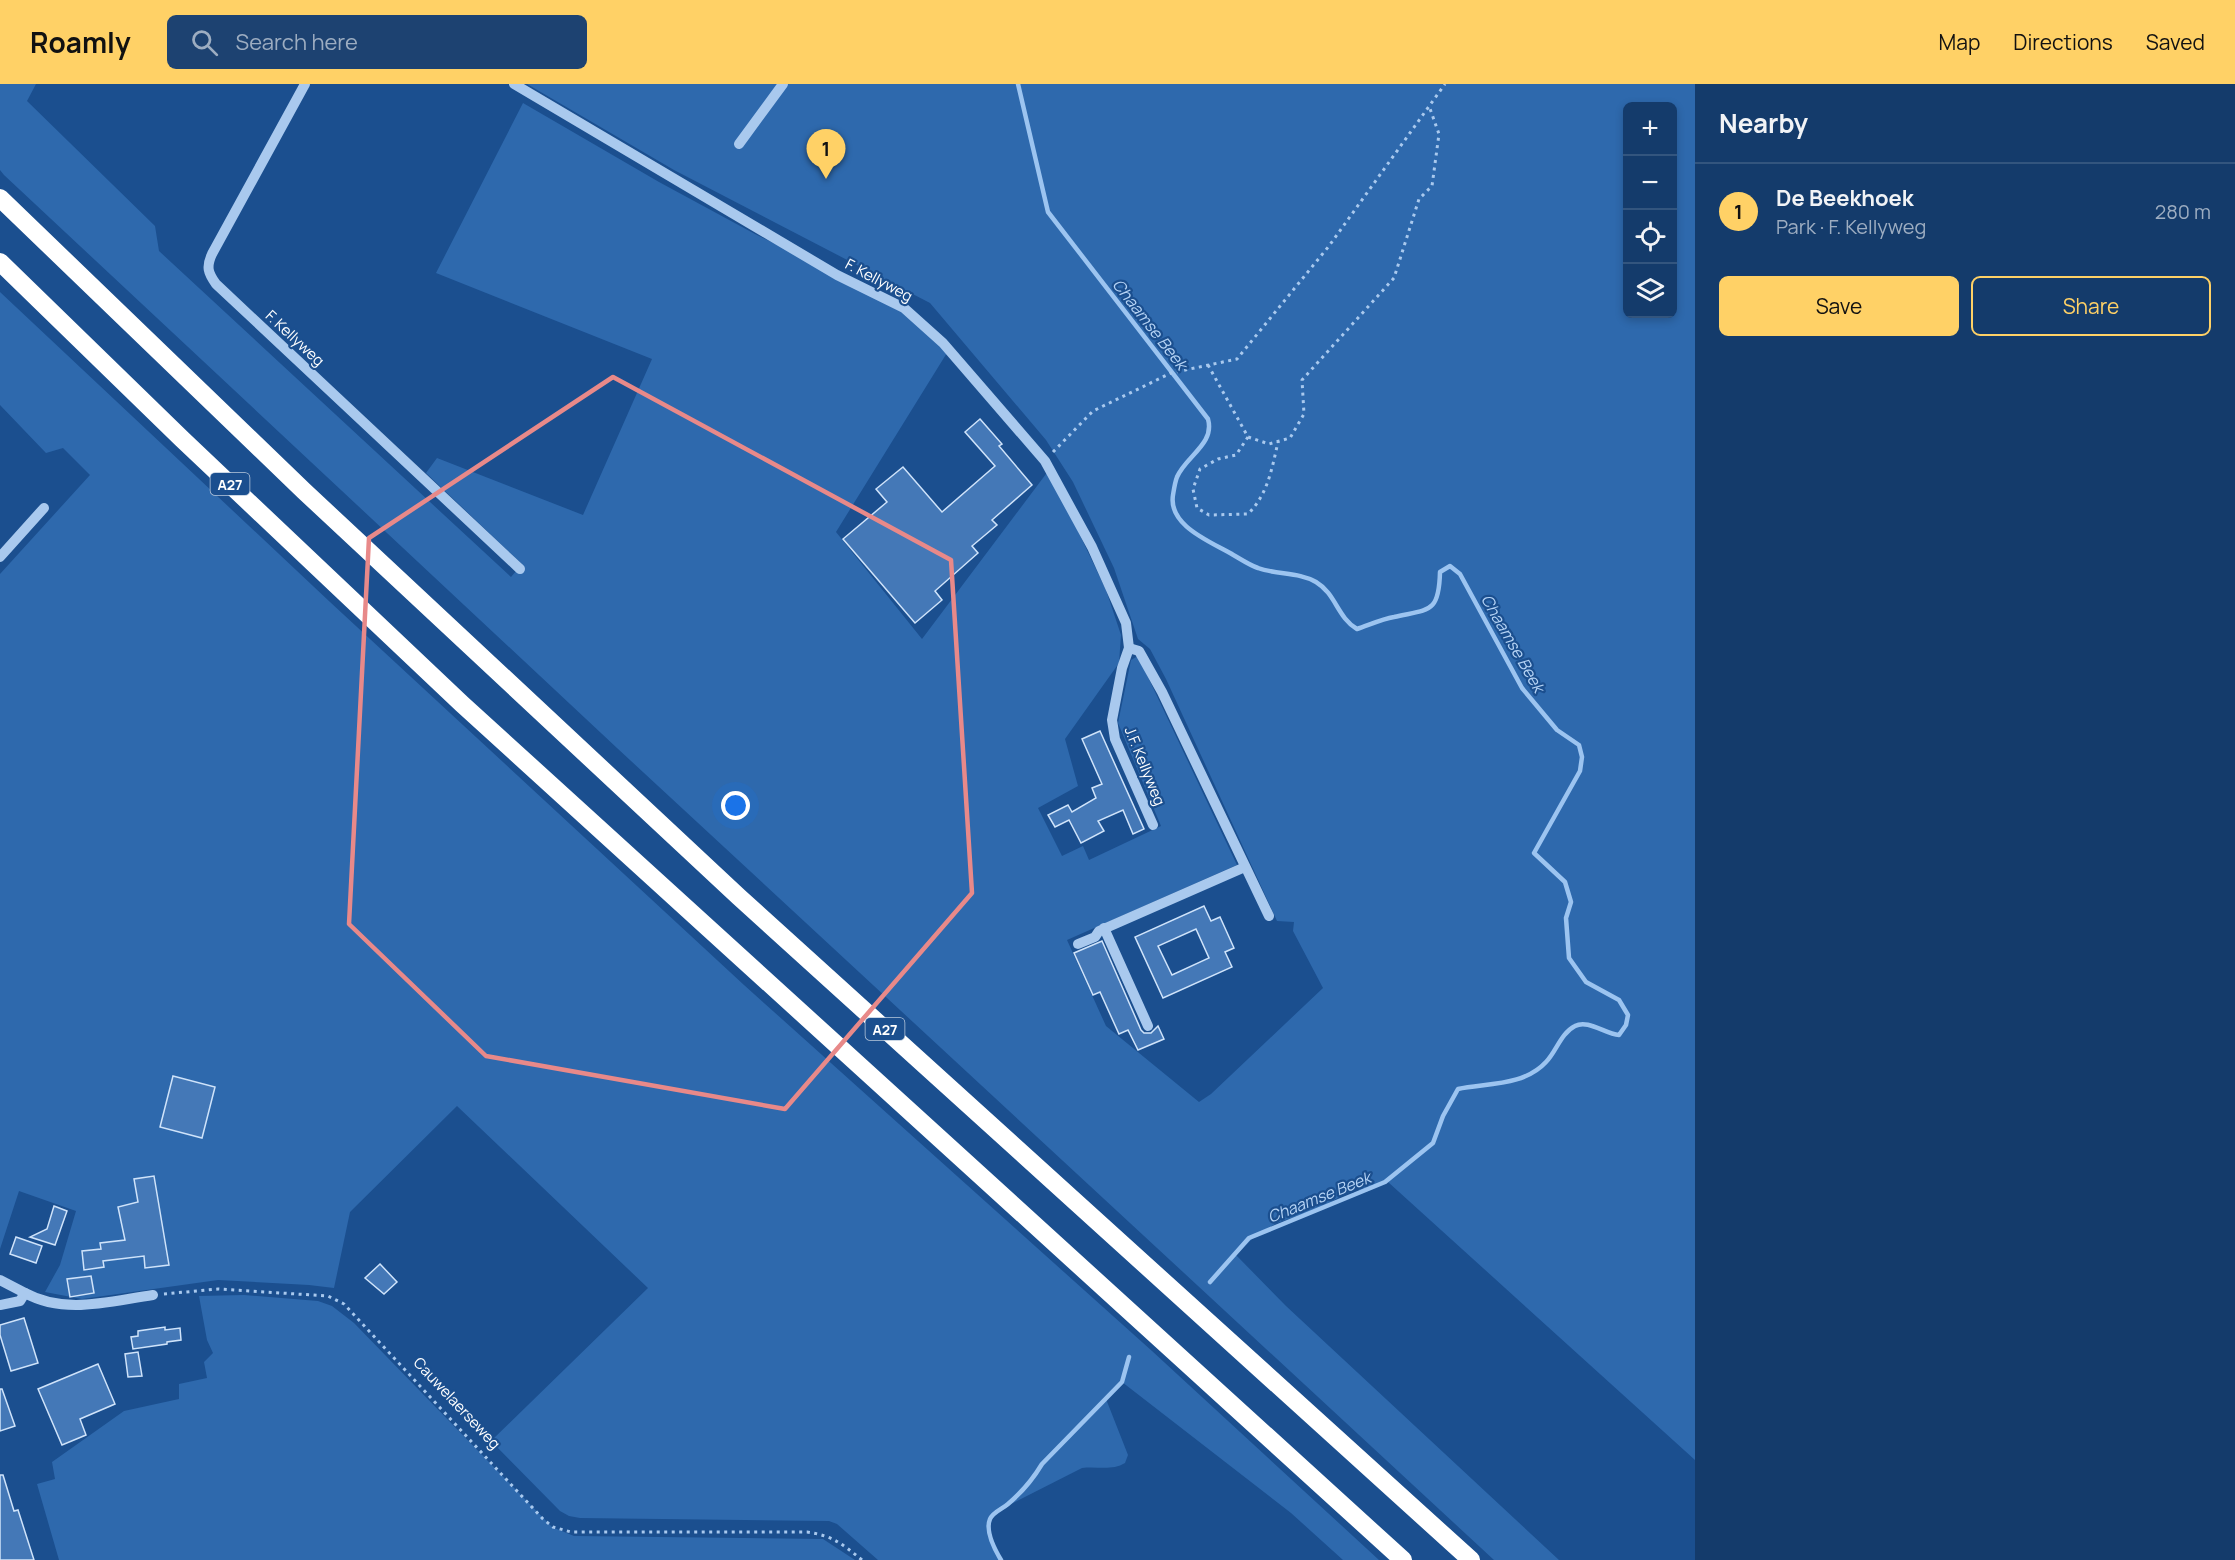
<!DOCTYPE html>
<html lang="en">
<head>
<meta charset="utf-8">
<style>
  :root { --surface:#143b6b; --page:#1d4271; --text:#f1f3f6; --muted:#9dadc1; --line:#33557e; --accent:#ffd166 }
  body { margin:0; font-family:Manrope,sans-serif; background:var(--page); color:var(--text) }
  .controls { position:absolute; right:18px; top:18px; display:grid; overflow:hidden; border-radius:9px; box-shadow:0 3px 9px #0003 }
  .controls button { width:54px; height:54px; display:grid; place-items:center; padding:0; border:0; border-bottom:2px solid var(--line); background:var(--surface); color:var(--text); font:30px sans-serif }
  .you { position:absolute; left:736px; top:722px; width:21px; height:21px; margin:-15px; border:4px solid #fff; border-radius:50%; background:#1a73e8; box-shadow:0 0 0 9px #1a73e833 }
  .badge { display:grid; place-items:center; width:39px; height:39px; border-radius:50%; background:var(--accent); color:#111; font-size:20px; font-weight:700 }
  .pin { position:absolute; translate:-50% -50px; filter:drop-shadow(0 2px 3px #0008) }
  .pin::after { content:''; position:absolute; top:32px; width:21px; height:18px; background:inherit; clip-path:polygon(0 0,100% 0,50% 100%) }
  .list { margin:0; padding:0; list-style:none }
  h2 { display:flex; justify-content:space-between; align-items:center; height:78px; margin:0; padding:0 24px; font-size:26px }
  h2 small { font-size:20px; font-weight:400; color:var(--muted) }
  .list li { display:grid; grid-template-columns:39px 1fr auto; gap:18px; align-items:center; box-sizing:border-box; height:96px; padding:0 24px; border-top:2px solid var(--line) }
  .list b { display:block; font-size:22px; white-space:nowrap }
  .list p { margin:0; font-size:20px; white-space:nowrap; color:var(--muted) }
  .list em { font-size:20px; font-style:normal; color:var(--muted) }
  .actions { display:flex; gap:12px; padding:18px 24px }
  .actions a { flex:1; padding:14px 0; border:2px solid var(--accent); border-radius:9px; text-align:center; font-size:21px; color:var(--accent) }
  .actions .main { background:var(--accent); color:#111 }
  .icon { flex:none; width:33px; height:33px; fill:none; stroke:currentColor; stroke-width:2; stroke-linecap:round; stroke-linejoin:round }
  .map { position:relative; flex:none; width:1695px; height:1476px; overflow:hidden }
  header { display:flex; align-items:center; gap:36px; box-sizing:border-box; height:84px; padding:0 30px; background:var(--accent); color:#111 }
  header strong { font-size:28px }
  nav { display:flex; gap:33px; margin-inline-start:auto; font-size:21px }
  .search { width:420px; height:54px; background:var(--page); display:flex; align-items:center; gap:15px; box-sizing:border-box; padding:0 21px; border-radius:9px; color:var(--muted); font-size:22px }
  main { display:flex }
  aside { flex:1; background:var(--surface) }
  .map>svg:first-child { display:block }
</style>
</head>
<body>
<header>
<strong>Roamly</strong>
<div class="search"><svg class="icon" aria-label="search" viewBox="0 0 24 24"><circle cx="10" cy="10" r="6"/><path d="M15 15l6 6"/></svg>Search here</div>
<nav><a>Map</a><a>Directions</a><a>Saved</a></nav>
</header>
<main>
<div class="map">
<svg width="1695" height="1476" viewBox="0 0 1695 1476">
  <rect width="100%" height="100%" fill="#1b4f8f"/>
  <!-- green -->
  <g fill="#2e69ad" fill-rule="evenodd">
    <path d="M 0,0 L 36,0 L 27,17 L 155,142 L 159,167 L 511,493 L 522,480 L 426,389 L 437,374 L 583,431 L 652,275 L 436,189 L 523,19 L 659,98 L 755,150 L 911,226 L 950,264 L 836,448 L 922,555 L 1049,386 L 1106,506 L 1121,551 L 1119,579 L 1065,655 L 1078,702 L 1038,724 L 1062,772 L 1083,762 L 1089,776 L 1161,742 L 1118,639 L 1131,576 L 1138,572 L 1237,781 L 1067,856 L 1106,942 L 1199,1018 L 1211,1010 L 1323,904 L 1293,847 L 1294,838 L 1277,837 L 1166,595 L 1150,565 L 1138,555 L 1114,484 L 1073,398 L 1046,356 L 930,219 L 674,86 L 527,0 L 1695,0 L 1695,1376 L 1388,1098 L 1366,1108 L 1359,1106 L 1359,1103 L 1317,1125 L 1277,1139 L 1256,1151 L 1236,1171 L 1286,1222 L 1559,1476 L 1494,1476 L 617,664 L 4,91 L 0,86 ZM 1628,22 L 1672,22 L 1672,230 L 1628,230 Z"/>
    <path d="M 0,208 L 330,518 L 744,901 L 1152,1267 L 1379,1476 L 1343,1476 L 1291,1429 L 1122,1298 L 1106,1315 L 1128,1371 L 1125,1379 C 1112,1387 1097,1382 1082,1384 L 999,1426 C 982,1441 991,1459 1001,1476 L 878,1476 L 837,1440 L 829,1437 L 580,1434 L 569,1432 L 560,1427 L 491,1357 L 648,1204 L 457,1022 L 350,1128 L 334,1204 L 309,1201 L 218,1196 L 82,1215 L 45,1208 L 60,1181 L 76,1127 L 19,1107 L 0,1165 L 0,490 L 90,391 L 63,364 L 46,369 L 0,321 Z"/>
    <path d="M 244,1211 L 318,1217 L 332,1222 L 354,1239 L 552,1443 L 574,1452 L 823,1455 L 855,1476 L 59,1476 L 37,1400 L 55,1395 L 52,1378 L 124,1327 L 179,1315 L 179,1300 L 207,1294 L 204,1278 L 213,1269 L 207,1256 L 199,1212 Z"/>
  </g>
  <g fill="none" stroke-linecap="round" stroke-linejoin="round">
    <!-- stream -->
    <g stroke="#9cc4f0" stroke-width="4.5">
      <path d="M 1018,0 L 1048,128 L 1208,335 C 1215,360 1186,372 1177,393 C 1175,398 1174,405 1173,411 C 1168,441 1209,457 1230,469 C 1239,474 1249,481 1258,484 C 1277,491 1299,488 1316,498 C 1336,510 1337,533 1357,545 C 1369,541 1382,535 1394,533 C 1429,525 1439,530 1440,488 L 1450,482 L 1460,490 L 1522,604 L 1557,646 L 1579,661 L 1582,673 L 1580,687 L 1534,769 L 1565,798 L 1571,818 L 1566,834 L 1569,874 L 1586,898 L 1619,916 L 1628,931 L 1626,941 L 1619,951 C 1605,950 1588,935 1575,942 C 1561,949 1556,968 1546,978 C 1524,1002 1488,999 1458,1005 L 1443,1032 L 1433,1059 L 1385,1098 L 1249,1154 L 1210,1198"/>
      <path d="M 1001,1476 C 995,1466 985,1447 990,1435 C 993,1428 1002,1425 1008,1420 C 1021,1409 1033,1395 1042,1380 L 1122,1298 L 1129,1273"/>
    </g>
  </g>
  <!-- building -->
  <g fill="#4478b7" stroke="#cfe3fa" stroke-width="1.5" fill-rule="evenodd">
    <path d="M 980,335 L 1002,360 L 999,362 L 1032,401 L 992,436 L 997,441 L 972,462 L 978,469 L 935,507 L 942,516 L 915,539 L 843,455 L 887,418 L 876,405 L 903,383 L 942,428 L 995,382 L 965,348 Z"/>
    <path d="M 1100,647 L 1144,745 L 1133,750 L 1123,726 L 1098,737 L 1104,747 L 1081,759 L 1069,736 L 1055,743 L 1048,731 L 1068,721 L 1072,728 L 1096,714 L 1092,704 L 1102,700 L 1082,655 Z"/>
    <path d="M 1204,822 L 1211,837 L 1220,833 L 1234,864 L 1225,868 L 1232,883 L 1163,914 L 1135,853 ZM 1196,845 L 1209,874 L 1172,891 L 1158,862 Z"/>
    <path d="M 1102,857 L 1141,946 L 1144,949 L 1151,949 L 1158,942 L 1164,955 L 1138,966 L 1128,946 L 1119,950 L 1100,908 L 1093,911 L 1074,869 Z"/>
    <path d="M 173,992 L 215,1003 L 202,1054 L 160,1043 Z"/>
    <path d="M 154,1092 L 169,1181 L 145,1184 L 144,1172 L 103,1177 L 104,1183 L 84,1186 L 82,1167 L 101,1165 L 100,1159 L 125,1156 L 118,1123 L 138,1118 L 134,1095 Z"/>
    <path d="M 54,1122 L 67,1127 L 55,1161 L 30,1153 L 47,1145 Z"/>
    <path d="M 16,1153 L 42,1162 L 36,1179 L 10,1170 Z"/>
    <path d="M 380,1180 L 397,1198 L 384,1210 L 365,1194 Z"/>
    <path d="M 91,1192 L 94,1209 L 70,1213 L 67,1195 Z"/>
    <path d="M 24,1234 L 38,1279 L 11,1287 L 0,1251 L 0,1241 Z"/>
    <path d="M 165,1243 L 165,1246 L 180,1244 L 181,1256 L 167,1258 L 167,1260 L 133,1265 L 131,1253 L 138,1252 L 138,1247 Z"/>
    <path d="M 138,1268 L 142,1292 L 128,1293 L 125,1270 Z"/>
    <path d="M 98,1280 L 115,1320 L 80,1335 L 86,1351 L 62,1361 L 38,1305 Z"/>
    <path d="M 0,1305 L 2,1305 L 15,1342 L 0,1347 Z"/>
    <path d="M 0,1391 L 3,1391 L 14,1427 L 18,1426 L 34,1476 L 0,1476 Z"/>
  </g>
  <g fill="none" stroke-linecap="round" stroke-linejoin="round">
    <!-- path -->
    <g stroke="#a9c9ee" stroke-width="3" stroke-dasharray="3 4.5" stroke-linecap="butt">
      <path d="M 1208,281 L 1248,353 L 1269,360 L 1290,354 L 1304,330 L 1302,296 L 1394,194 L 1419,115 L 1432,102 L 1439,50 L 1429,22"/>
      <path d="M 1248,353 L 1236,371 L 1218,375 L 1200,385 L 1193,405 L 1197,424 L 1209,431 L 1248,430 C 1268,410 1272,384 1278,358"/>
      <path d="M 1053,368 L 1093,327 L 1171,289 L 1237,275 L 1329,162 L 1445,0"/>
      <path d="M 164,1210 L 218,1205 L 328,1212 L 344,1220 L 543,1435 L 553,1443 L 571,1448 L 807,1448 C 833,1452 841,1459 862,1476"/>
    </g>
    <!-- minor -->
    <g stroke="#a9c9ee" stroke-width="10">
      <path d="M 305,0 L 212,170 C 206,183 208,189 216,200 L 520,485"/>
      <path d="M 514,0 L 837,191 L 904,224 L 943,259 L 1045,377 L 1092,463 L 1126,539 L 1129,564 L 1122,584 L 1112,636 L 1115,655 L 1153,741"/>
      <path d="M 739,60 L 783,0"/>
      <path d="M 0,473 L 44,424"/>
      <path d="M 1129,564 L 1139,567 L 1162,608 L 1269,832"/>
      <path d="M 1104,844 L 1148,942"/>
      <path d="M 1078,860 L 1095,853 L 1099,847 L 1245,783"/>
      <path d="M 0,1196 L 25,1209"/>
      <path d="M 0,1221 L 20,1217 L 25,1209 C 65,1231 110,1217 153,1211"/>
    </g>
    <!-- highway -->
    <g stroke="#fff" stroke-width="18">
      <path d="M 0,114 L 304,407 L 739,813 L 1471,1476"/>
      <path d="M 0,178 L 182,355 L 462,620 L 1403,1476"/>
    </g>
  </g>
  <!-- marked area -->
  <path fill="none" stroke="#e88989" stroke-width="4.5" stroke-linejoin="round" d="M 613,293 L 951,476 L 972,809 L 785,1025 L 486,972 L 349,840 L 369,454 Z"/>
  <g text-anchor="middle" dominant-baseline="central" stroke-width="4.5" stroke-linejoin="round" paint-order="stroke">
    <!-- shield labels -->
    <g fill="#1b4f8f" stroke="#bbcadd" stroke-width="1.5">
      <rect x="210.5" y="389" width="39" height="22" rx="4.5"/>
      <rect x="865.5" y="934" width="39" height="22" rx="4.5"/>
    </g>
    <g font-size="14" font-weight="bold" fill="#fff">
      <text x="230" y="400">A27</text>
      <text x="885" y="945">A27</text>
    </g>
    <!-- street labels -->
    <g font-size="15" fill="#fff" stroke="#1b4f8f">
      <text transform="translate(879 196) rotate(28)">F. Kellyweg</text>
      <text transform="translate(295 254) rotate(43)">F. Kellyweg</text>
      <text transform="translate(1145 682) rotate(68)">J.F. Kellyweg</text>
      <text transform="translate(457 1319) rotate(47)">Cauwelaerseweg</text>
    </g>
    <!-- water labels -->
    <g font-size="16" font-style="italic" fill="#b5d3f5" stroke="#1b4f8f">
      <text transform="translate(1150 240) rotate(52)">Chaamse Beek</text>
      <text transform="translate(1513 559) rotate(60)">Chaamse Beek</text>
      <text transform="translate(1319 1113) rotate(-22)">Chaamse Beek</text>
    </g>
  </g>
</svg>
<div class="controls">
<button>+</button>
<button>−</button>
<button><svg class="icon" aria-label="locate" viewBox="0 0 24 24"><circle cx="12" cy="12" r="6"/><path d="M12 2v4M12 18v4M2 12h4M18 12h4"/></svg></button>
<button><svg class="icon" aria-label="layers" viewBox="0 0 24 24"><path d="M12 4l9 5-9 5-9-5zM3 14l9 5 9-5"/></svg></button>
</div>
<div class="you"></div>
<div class="pin badge" style="left:826px;top:95px">1</div>
</div>
<aside>
<h2>Nearby<small></small></h2>
<ul class="list">
<li><span class="badge">1</span><div><b>De Beekhoek</b><p>Park · F. Kellyweg</p></div><em>280 m</em></li>
</ul>
<div class="actions"><a class="main">Save</a><a>Share</a></div>
</aside>
</main>
</body>
</html>
